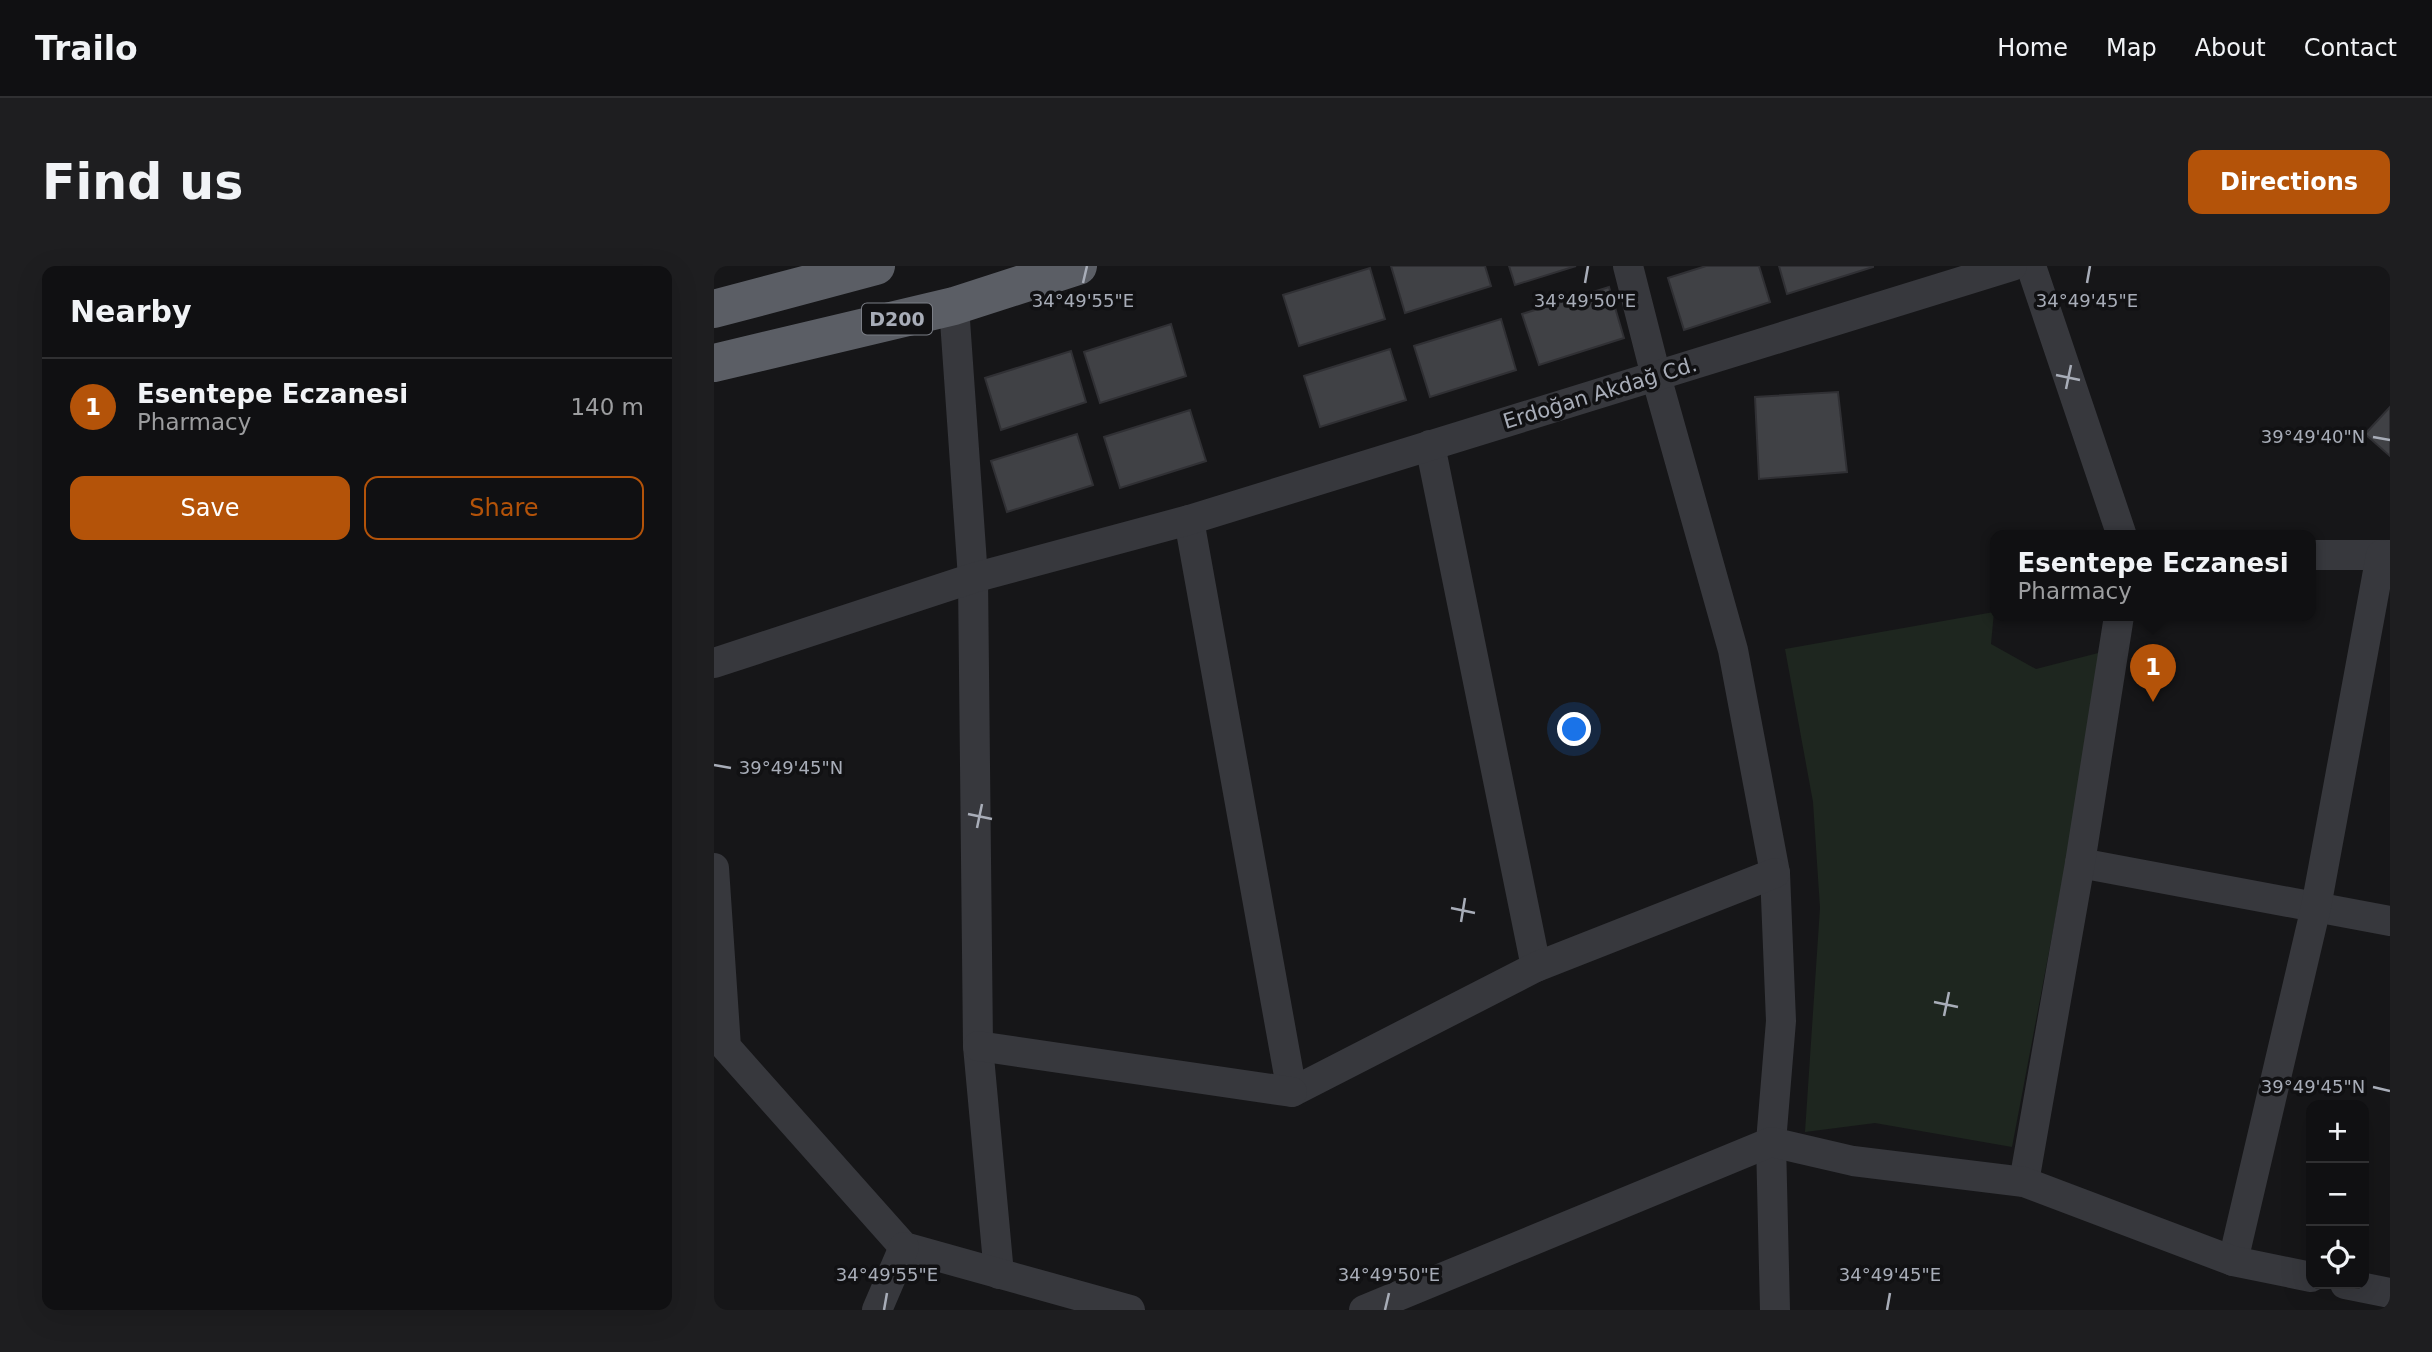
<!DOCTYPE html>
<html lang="en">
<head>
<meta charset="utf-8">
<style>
  :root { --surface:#101012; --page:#1e1e20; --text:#f1f3f6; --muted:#9c9d9f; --line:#303032; --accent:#b45309 }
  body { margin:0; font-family:"DejaVu Sans",sans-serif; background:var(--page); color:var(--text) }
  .controls { position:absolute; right:21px; bottom:21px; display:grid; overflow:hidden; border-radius:14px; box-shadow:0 7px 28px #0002 }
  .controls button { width:63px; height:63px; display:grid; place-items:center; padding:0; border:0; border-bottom:2px solid var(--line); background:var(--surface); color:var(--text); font:35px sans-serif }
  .you { position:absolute; left:861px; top:464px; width:24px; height:24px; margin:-18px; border:5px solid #fff; border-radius:50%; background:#1a73e8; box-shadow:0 0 0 10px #1a73e833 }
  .badge { display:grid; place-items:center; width:46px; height:46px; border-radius:50%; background:var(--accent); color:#fff; font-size:23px; font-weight:700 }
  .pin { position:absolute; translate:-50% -58px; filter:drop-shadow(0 2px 4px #0008) }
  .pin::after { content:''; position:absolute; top:37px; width:24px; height:21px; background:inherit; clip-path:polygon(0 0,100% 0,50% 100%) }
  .popup { position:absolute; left:1276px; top:264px; width:326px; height:91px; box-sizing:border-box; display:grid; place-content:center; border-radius:14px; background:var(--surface); filter:drop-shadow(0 2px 5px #0005); font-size:23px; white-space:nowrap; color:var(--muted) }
  .popup b { font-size:26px; color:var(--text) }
  .popup::after { content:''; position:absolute; left:50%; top:100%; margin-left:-14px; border:14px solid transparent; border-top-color:var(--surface) }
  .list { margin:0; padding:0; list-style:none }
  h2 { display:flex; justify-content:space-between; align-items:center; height:91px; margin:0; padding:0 28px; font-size:30px }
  h2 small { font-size:23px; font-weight:400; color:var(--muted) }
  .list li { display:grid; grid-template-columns:46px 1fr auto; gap:21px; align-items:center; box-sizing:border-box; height:98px; padding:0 28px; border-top:2px solid var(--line) }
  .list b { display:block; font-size:26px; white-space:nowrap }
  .list p { margin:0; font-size:23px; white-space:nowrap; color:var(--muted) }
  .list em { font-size:23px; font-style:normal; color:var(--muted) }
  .actions { display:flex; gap:14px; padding:21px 28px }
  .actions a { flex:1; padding:16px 0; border:2px solid var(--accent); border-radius:14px; text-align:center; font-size:24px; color:var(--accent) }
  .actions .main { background:var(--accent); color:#fff }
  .icon { flex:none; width:38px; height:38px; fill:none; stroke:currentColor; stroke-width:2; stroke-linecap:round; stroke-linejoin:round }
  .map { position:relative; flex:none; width:1676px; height:1044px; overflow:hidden; border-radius:14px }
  header { display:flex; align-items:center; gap:42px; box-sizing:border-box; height:98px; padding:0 35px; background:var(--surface); border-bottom:2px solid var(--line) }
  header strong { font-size:33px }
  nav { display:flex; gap:38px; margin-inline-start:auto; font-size:24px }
  .intro { display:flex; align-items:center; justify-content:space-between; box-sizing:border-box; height:168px; padding:0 42px }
  h1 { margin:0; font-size:49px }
  .button { padding:18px 32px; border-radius:14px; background:var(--accent); color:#fff; font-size:24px; font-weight:700 }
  main { display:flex; gap:42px; padding:0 42px }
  aside { flex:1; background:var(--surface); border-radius:14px; box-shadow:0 7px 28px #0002 }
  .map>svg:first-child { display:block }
</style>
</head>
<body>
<header>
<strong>Trailo</strong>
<nav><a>Home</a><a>Map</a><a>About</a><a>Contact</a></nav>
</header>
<div class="intro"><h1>Find us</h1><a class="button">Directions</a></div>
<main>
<aside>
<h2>Nearby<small></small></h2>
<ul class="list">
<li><span class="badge">1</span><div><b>Esentepe Eczanesi</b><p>Pharmacy</p></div><em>140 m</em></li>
</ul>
<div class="actions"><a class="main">Save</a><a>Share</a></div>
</aside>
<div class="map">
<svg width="1676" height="1044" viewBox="0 0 1676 1044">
  <rect width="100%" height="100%" fill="#161618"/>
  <!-- green -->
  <path fill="#1e261f" d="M 1280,346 L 1277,378 L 1322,403 L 1392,385 L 1298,881 L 1161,857 L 1091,866 L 1106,642 L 1099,536 L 1071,383 Z"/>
  <!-- building -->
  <g fill="#404145" stroke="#303034" stroke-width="2">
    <path d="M 677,0 L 771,0 L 777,20 L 691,47 Z"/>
    <path d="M 795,0 L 862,0 L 801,19 Z"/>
    <path d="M 992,0 L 1045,0 L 1056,36 L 970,64 L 954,12 Z"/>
    <path d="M 1065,0 L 1159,0 L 1159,1 L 1073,28 Z"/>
    <path d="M 656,2 L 671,53 L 585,80 L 569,29 Z"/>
    <path d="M 895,21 L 910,72 L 825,99 L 808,48 Z"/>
    <path d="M 787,53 L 802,104 L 716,131 L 700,80 Z"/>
    <path d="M 457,58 L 472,110 L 386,137 L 370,86 Z"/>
    <path d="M 676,83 L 692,134 L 606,161 L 590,110 Z"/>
    <path d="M 357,85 L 372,136 L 287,164 L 271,112 Z"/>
    <path d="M 1124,126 L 1133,206 L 1045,213 L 1041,131 Z"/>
    <path d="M 1676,141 L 1676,190 L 1651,168 Z"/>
    <path d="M 476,144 L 492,195 L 406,222 L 390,171 Z"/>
    <path d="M 363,168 L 379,219 L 293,246 L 277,195 Z"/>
  </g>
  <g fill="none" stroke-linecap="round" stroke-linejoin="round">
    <!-- minor -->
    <g stroke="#37383d" stroke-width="30">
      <path d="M 914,0 L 942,110 L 1019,384 L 1061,607 L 1067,755 L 1057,876 L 1061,1044"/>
      <path d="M 1317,0 L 1408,270"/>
      <path d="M 240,40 L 259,312 L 264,780 L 285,1008"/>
      <path d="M 716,179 L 822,701"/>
      <path d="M 475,254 L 578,826 L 822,701 L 1061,607"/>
      <path d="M 1596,289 L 1676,289"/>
      <path d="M 0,397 L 259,312 L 475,254 L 1298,0"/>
      <path d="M 1366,597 L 1676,655"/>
      <path d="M 0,602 L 12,781 L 190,981 L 416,1044"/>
      <path d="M 264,780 L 578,826"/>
      <path d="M 1310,916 L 1366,597 L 1405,350"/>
      <path d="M 1519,995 L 1602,641 L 1667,289"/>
      <path d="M 1631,1018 L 1676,1027"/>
      <path d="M 163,1044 L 190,981"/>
      <path d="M 650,1044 L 1057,876 L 1139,895 L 1310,916 L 1519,995 L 1597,1011"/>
    </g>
    <!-- trunk -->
    <g stroke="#5b5e65" stroke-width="38">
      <path d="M 0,43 L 162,0"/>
      <path d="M 0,97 L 240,40 L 364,0"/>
    </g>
  </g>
  <!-- ticks -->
  <path fill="none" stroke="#a8adb8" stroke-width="2.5" d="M 369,17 L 373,0M 871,17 L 874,0M 1373,17 L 1376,0M 1342,109 L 1366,114M 1352,123 L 1357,99M 1659,171 L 1676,174M 0,499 L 17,502M 254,548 L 278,553M 263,562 L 268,538M 737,642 L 761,647M 747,656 L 751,632M 1220,736 L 1244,741M 1230,750 L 1235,726M 1659,821 L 1676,825M 170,1044 L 173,1027M 671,1044 L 675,1027M 1173,1044 L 1176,1027"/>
  <g text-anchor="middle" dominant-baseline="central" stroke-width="7" stroke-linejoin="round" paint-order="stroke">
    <!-- shield labels -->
    <rect fill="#111113" stroke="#7b7e86" stroke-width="2" x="148" y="37.5" width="70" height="31" rx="5"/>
    <g font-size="19" font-weight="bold" fill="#a8adb8">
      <text x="183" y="53">D200</text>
    </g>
    <!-- street labels -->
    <g font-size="21" fill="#a8adb8" stroke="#111113">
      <text transform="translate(886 127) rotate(-17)">Erdoğan Akdağ Cd.</text>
    </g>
  </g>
  <g font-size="18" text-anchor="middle" fill="#a8adb8" stroke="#111113" stroke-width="7" stroke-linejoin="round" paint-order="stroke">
    <text x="369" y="41">34°49'55"E</text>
    <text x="871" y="41">34°49'50"E</text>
    <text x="1373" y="41">34°49'45"E</text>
    <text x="1599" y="177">39°49'40"N</text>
    <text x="77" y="508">39°49'45"N</text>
    <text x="1599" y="827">39°49'45"N</text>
    <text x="173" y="1015">34°49'55"E</text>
    <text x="675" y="1015">34°49'50"E</text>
    <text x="1176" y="1015">34°49'45"E</text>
  </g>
</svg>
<div class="controls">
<button>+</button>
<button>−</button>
<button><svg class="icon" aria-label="locate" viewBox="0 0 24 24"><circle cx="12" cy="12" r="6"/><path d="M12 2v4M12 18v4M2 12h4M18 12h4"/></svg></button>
</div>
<div class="you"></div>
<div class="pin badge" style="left:1439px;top:436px">1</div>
<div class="popup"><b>Esentepe Eczanesi</b>Pharmacy</div>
</div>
</main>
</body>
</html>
